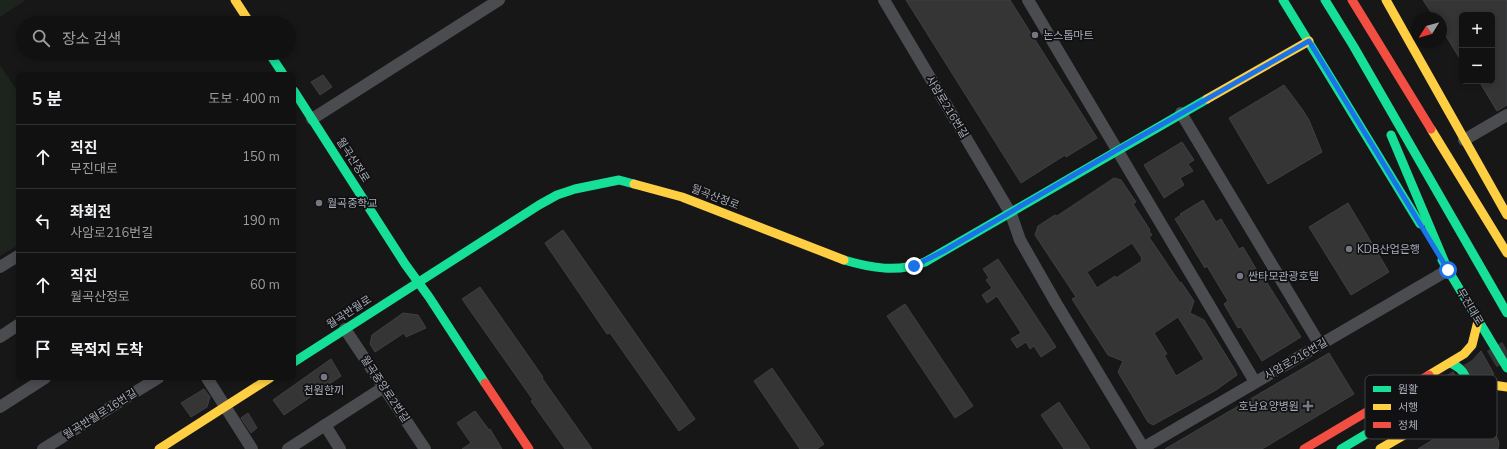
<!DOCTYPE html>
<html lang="ko">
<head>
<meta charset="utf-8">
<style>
  :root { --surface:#111; --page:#1e1f1f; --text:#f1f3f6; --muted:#9c9d9f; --line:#303131 }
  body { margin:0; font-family:"Nunito Sans","Noto Sans KR",sans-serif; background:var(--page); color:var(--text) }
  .controls { position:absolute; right:12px; top:12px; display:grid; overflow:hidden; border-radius:6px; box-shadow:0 2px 6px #0003 }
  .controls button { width:36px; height:36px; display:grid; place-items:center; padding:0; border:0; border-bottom:1px solid var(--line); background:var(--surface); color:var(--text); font:20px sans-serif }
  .compass { position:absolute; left:1411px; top:12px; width:36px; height:36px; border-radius:50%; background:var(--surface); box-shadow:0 2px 6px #0003; rotate:233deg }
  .stop { position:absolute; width:12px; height:12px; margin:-9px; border:3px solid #1a73e8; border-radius:50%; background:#fff }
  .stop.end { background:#1a73e8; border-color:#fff; box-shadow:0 1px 4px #0008 }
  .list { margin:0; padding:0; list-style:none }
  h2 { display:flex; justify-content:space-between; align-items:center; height:52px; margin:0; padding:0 16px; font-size:17px }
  h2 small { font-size:13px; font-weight:400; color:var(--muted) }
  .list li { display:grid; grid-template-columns:26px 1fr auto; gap:12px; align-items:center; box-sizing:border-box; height:64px; padding:0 16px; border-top:1px solid var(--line) }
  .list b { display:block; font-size:15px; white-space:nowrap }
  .list p { margin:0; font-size:13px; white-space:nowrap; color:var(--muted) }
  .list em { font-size:13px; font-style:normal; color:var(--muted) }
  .icon { flex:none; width:22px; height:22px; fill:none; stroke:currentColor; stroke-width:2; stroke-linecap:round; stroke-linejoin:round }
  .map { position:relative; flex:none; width:1507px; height:449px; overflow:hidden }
  .search { position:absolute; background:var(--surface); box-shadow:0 2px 6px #0003; left:16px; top:16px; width:280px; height:44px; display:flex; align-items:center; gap:10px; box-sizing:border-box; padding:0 14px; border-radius:22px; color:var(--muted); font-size:15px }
  .panel { position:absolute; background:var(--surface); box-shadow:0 2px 6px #0003; left:16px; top:72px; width:280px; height:308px; border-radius:6px }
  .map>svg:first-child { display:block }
</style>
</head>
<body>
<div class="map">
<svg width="1507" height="449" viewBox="0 0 1507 449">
  <rect width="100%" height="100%" fill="#171717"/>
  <!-- green -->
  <g fill="#1d241e">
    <path d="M 0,0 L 26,0 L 0,17 Z"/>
    <path d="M 0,65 L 18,92 L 18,245 L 0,256 Z"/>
  </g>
  <!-- building -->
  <g fill="#353536" stroke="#3f4043" fill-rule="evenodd">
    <path d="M 906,0 L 1010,0 L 1097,138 L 1066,157 L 1065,155 L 1021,183 Z"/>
    <path d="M 1423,0 L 1507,0 L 1507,105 L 1497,111 L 1479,81 L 1492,81 L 1492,15 L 1462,15 L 1462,62 L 1441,28 L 1441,18 L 1435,18 Z"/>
    <path d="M 323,75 L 332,87 L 320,95 L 311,82 Z"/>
    <path d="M 1284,85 L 1302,109 L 1309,120 L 1322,152 L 1268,184 L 1229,118 Z"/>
    <path d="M 1182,142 L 1194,160 L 1188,164 L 1193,171 L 1180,178 L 1184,185 L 1164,198 L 1144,165 Z"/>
    <path d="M 1114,178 L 1121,180 L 1136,202 L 1133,204 L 1150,230 L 1149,231 L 1152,235 L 1149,237 L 1180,283 L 1181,282 L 1194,301 L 1190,313 L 1204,320 L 1235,370 L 1237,375 L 1216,390 L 1153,425 L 1148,422 L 1118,372 L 1123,361 L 1108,355 L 1072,299 L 1076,297 L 1035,235 L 1038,226 L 1055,215 L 1057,216 ZM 1132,243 L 1142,258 L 1141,259 L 1142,261 L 1116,278 L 1115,276 L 1097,288 L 1087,272 ZM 1178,317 L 1204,359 L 1176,376 L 1164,355 L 1167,354 L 1154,333 Z"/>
    <path d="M 1203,200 L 1216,222 L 1221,219 L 1239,249 L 1243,247 L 1262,279 L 1264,278 L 1301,337 L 1262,361 L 1241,327 L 1238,328 L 1224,304 L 1228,301 L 1207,266 L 1205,268 L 1175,219 L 1181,215 L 1180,214 Z"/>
    <path d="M 1348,203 L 1389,272 L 1351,295 L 1309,227 Z"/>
    <path d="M 563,230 L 695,419 L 679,431 L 610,333 L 607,334 L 545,243 Z"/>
    <path d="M 998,259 L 1056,347 L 1041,357 L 1034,346 L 1030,349 L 1026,342 L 1017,348 L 1011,339 L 1021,333 L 1012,319 L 997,296 L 987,303 L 982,295 L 992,288 L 986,280 L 989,278 L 983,269 Z"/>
    <path d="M 480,287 L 543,377 L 542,378 L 592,449 L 565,449 L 531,401 L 533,400 L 462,299 Z"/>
    <path d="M 905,304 L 973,406 L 955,418 L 887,316 Z"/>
    <path d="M 403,313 L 418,315 L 426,328 L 406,337 L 404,333 L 375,352 L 370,344 L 372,335 Z"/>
    <path d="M 1481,351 L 1494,374 L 1478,380 L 1475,370 L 1470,363 Z"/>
    <path d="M 1329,353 L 1354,394 L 1262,449 L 1165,449 Z"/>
    <path d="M 331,359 L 341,376 L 284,415 L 273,400 Z"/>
    <path d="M 772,368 L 824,444 L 817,449 L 800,449 L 754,381 Z"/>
    <path d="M 204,389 L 210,397 L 207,407 L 191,417 L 181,403 Z"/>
    <path d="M 1059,402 L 1090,449 L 1064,449 L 1041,415 Z"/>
    <path d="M 475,411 L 489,430 L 490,429 L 502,449 L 462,449 L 471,443 L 457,423 Z"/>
    <path d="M 248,413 L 257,428 L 251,433 L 241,418 Z"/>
    <path d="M 1465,420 L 1468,426 L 1470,425 L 1474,430 L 1486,428 L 1495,433 L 1499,443 L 1498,449 L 1418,449 Z"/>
  </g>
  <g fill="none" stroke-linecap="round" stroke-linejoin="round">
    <!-- primary-tunnel -->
    <path stroke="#343537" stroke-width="19" stroke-dasharray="19 10" stroke-linecap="butt" d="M 1442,389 L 1507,350"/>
    <!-- street -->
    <g stroke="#4b4c50" stroke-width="12">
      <path d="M 884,0 L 1011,214 L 1020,240 L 1056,303 L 1144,449"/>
      <path d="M 1028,0 L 1255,382"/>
      <path d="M 1181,113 L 1320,345"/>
      <path d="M 312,119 L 499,0"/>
      <path d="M 1464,140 L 1507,115"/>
      <path d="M 0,267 L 18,256"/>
      <path d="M 345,329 L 425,449"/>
      <path d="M 0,337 L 18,325"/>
      <path d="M 207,378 L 252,449"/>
      <path d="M 0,407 L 45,378"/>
      <path d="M 325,425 L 340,449"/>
      <path d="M 1143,448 L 1448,270"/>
      <path d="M 43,449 L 158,378"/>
      <path d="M 288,449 L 384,387"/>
    </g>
    <!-- fast -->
    <g stroke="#16e098" stroke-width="9">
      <path d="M 1283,0 L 1420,224"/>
      <path d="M 1325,0 L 1354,47 L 1507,313"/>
      <path d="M 269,53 L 283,74"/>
      <path d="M 294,91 L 405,264 L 429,297 L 485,383"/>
      <path d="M 1391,135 L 1448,270"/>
      <path d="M 844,260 C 871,268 898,273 925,262 L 1207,99"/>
      <path d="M 1442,260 L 1507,368"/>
      <path d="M 294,362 L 539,205 L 557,195 L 575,189 L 619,180 L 634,184"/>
      <path d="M 1450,363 C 1466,369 1469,381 1468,397"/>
      <path d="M 1341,449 L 1442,389"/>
    </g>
    <!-- slow -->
    <g stroke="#ffcf43" stroke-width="9">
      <path d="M 235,0 L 250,23"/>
      <path d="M 1386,0 L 1507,215"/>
      <path d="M 1207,99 L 1309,41"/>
      <path d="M 1431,129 L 1507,253"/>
      <path d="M 634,184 L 682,197 L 844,260"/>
      <path d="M 1429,375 L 1464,354 L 1472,345 L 1478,321"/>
      <path d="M 159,449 L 270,378"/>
      <path d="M 1380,449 L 1482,390 L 1493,385 L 1507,387"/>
    </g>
    <!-- jam -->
    <g stroke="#f24e42" stroke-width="9">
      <path d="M 1352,0 L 1431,129"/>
      <path d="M 485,383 L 529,449"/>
      <path d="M 1304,449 L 1429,375"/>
    </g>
  </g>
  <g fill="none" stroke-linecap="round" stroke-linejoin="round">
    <!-- route -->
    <path stroke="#1a73e8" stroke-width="5" d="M 914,266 L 944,251 L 1117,150 L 1309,41 L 1448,270"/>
  </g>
  <!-- markers -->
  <g fill="#757880" stroke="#111113" stroke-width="1.5">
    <circle cx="1035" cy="35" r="4"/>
    <circle cx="319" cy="203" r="4"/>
    <circle cx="1349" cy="249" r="4"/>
    <circle cx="1240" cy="276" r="4"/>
    <circle cx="324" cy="377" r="4"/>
    <path d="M1306 400h4v4h4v4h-4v4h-4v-4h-4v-4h4z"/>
  </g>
  <g text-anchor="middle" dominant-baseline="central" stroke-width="3.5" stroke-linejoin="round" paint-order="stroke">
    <!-- poi labels -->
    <g font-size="11" fill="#a8adb8" stroke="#111113" text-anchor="start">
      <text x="1043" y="35">논스톱마트</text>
      <text x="327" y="203">월곡중학교</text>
      <text x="1357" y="249">KDB산업은행</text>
      <text x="1248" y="276">싼타모관광호텔</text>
      <text x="324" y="390" text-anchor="middle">천원한끼</text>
      <text x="1299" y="406" text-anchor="end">호남요양병원</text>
    </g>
    <!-- street labels -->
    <g font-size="11" fill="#a8adb8" stroke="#111113">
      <text transform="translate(947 107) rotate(59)">사암로216번길</text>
      <text transform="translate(353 160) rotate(57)">월곡산정로</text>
      <text transform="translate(715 197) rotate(21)">월곡산정로</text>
      <text transform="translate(1470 307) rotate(59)">무진대로</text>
      <text transform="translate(349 312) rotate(-33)">월곡반월로</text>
      <text transform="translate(1296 359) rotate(-30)">사암로216번길</text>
      <text transform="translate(385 389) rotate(56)">월곡중앙로2번길</text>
      <text transform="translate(100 414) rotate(-32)">월곡반월로16번길</text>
    </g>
  </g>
  <!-- legend -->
  <rect x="1365" y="375" width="132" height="64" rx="6" fill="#111113" stroke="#3e4045" stroke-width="1"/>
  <rect x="1373" y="386" width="18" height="6" fill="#16e098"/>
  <rect x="1373" y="404" width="18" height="6" fill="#ffcf43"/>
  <rect x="1373" y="422" width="18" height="6" fill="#f24e42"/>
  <g font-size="11" fill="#a8adb8">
    <text x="1398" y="393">원활</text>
    <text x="1398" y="411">서행</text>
    <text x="1398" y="429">정체</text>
  </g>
</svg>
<div class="controls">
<button>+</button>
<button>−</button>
</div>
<svg class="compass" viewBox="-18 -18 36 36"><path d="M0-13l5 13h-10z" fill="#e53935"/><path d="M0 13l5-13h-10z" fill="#9c9d9f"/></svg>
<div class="stop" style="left:1448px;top:270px"></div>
<div class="stop end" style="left:914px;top:266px"></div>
<div class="search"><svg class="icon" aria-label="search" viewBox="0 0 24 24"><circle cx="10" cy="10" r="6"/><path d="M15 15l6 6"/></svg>장소 검색</div>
<section class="panel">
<h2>5 분<small>도보 · 400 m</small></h2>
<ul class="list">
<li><svg class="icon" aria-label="ahead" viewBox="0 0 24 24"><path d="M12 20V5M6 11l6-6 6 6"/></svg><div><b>직진</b><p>무진대로</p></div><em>150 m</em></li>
<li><svg class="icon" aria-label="left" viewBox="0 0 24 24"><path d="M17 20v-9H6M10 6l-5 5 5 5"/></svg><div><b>좌회전</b><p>사암로216번길</p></div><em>190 m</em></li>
<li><svg class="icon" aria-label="ahead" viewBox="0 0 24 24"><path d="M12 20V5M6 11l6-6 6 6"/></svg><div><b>직진</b><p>월곡산정로</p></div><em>60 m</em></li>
<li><svg class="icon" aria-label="arrive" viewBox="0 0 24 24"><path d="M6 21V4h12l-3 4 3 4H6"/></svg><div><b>목적지 도착</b></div></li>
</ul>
</section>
</div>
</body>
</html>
